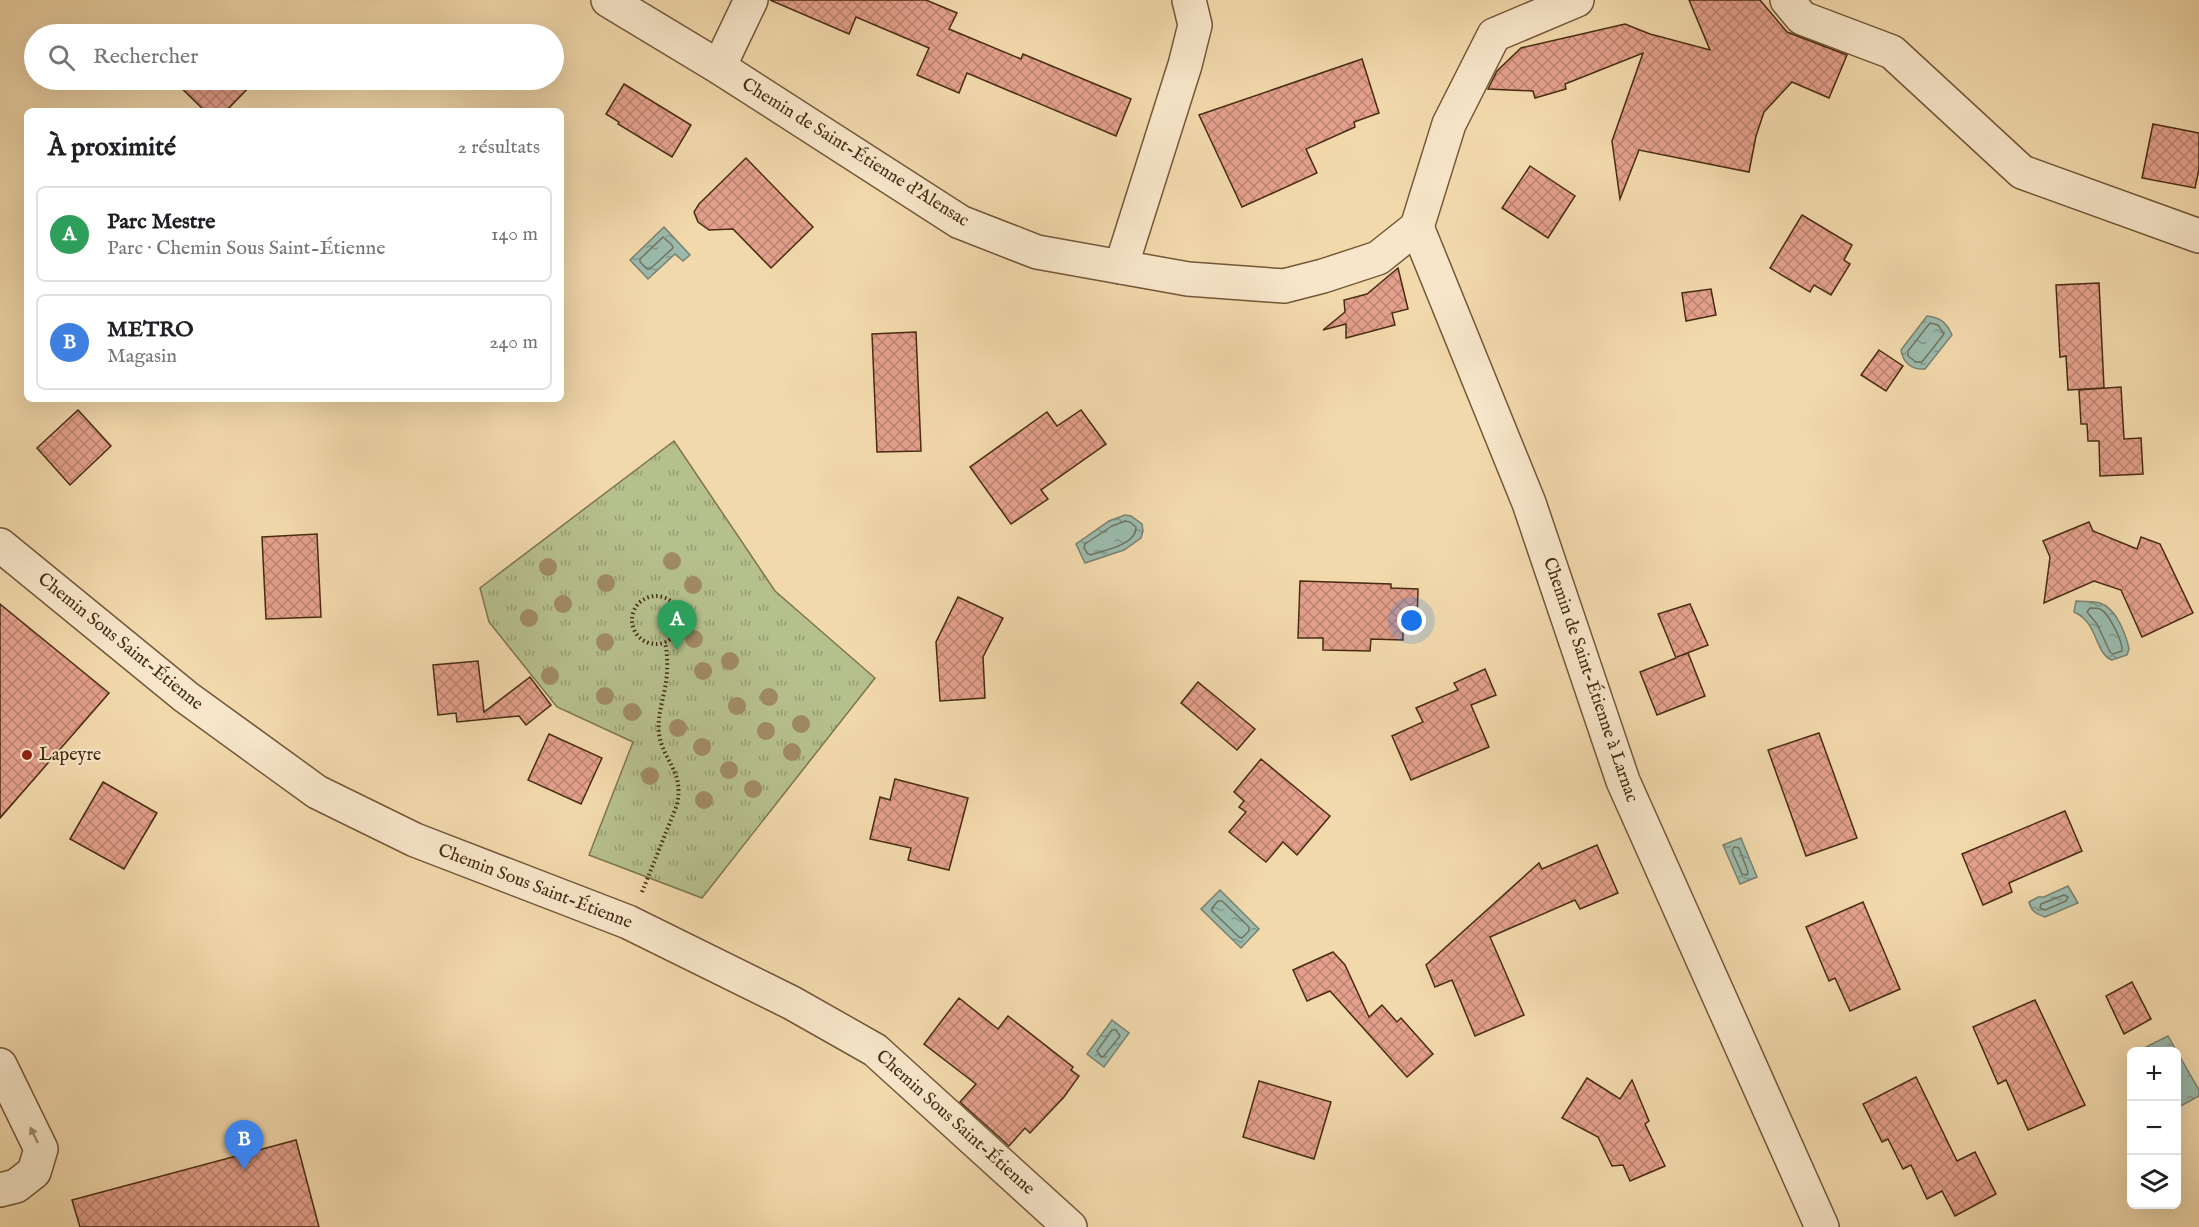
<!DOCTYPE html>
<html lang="fr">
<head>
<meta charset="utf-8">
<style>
  :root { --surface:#fff; --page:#f2f2f2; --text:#202124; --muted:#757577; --line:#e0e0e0; --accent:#8f2418 }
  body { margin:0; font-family:"IM FELL English",serif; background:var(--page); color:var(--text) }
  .controls { position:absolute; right:18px; bottom:18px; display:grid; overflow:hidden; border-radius:9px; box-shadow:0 6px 24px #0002 }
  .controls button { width:54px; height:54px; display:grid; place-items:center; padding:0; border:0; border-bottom:2px solid var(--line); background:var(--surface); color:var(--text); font:30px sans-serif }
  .you { position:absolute; left:1412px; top:621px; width:21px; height:21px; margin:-15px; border:4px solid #fff; border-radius:50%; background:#1a73e8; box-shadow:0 0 0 9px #1a73e833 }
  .badge { display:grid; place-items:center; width:39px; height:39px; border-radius:50%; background:var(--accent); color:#fff; font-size:20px; font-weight:700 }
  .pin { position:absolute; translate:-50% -50px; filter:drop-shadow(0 2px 3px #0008) }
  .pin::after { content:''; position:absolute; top:32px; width:21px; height:18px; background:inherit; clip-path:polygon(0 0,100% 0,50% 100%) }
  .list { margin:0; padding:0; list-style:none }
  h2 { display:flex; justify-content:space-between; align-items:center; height:78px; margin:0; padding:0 24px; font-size:26px }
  h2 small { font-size:20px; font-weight:400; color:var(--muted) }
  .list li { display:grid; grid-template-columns:39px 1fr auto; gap:18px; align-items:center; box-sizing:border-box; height:96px; margin:0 12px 12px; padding:0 12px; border:2px solid var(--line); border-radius:9px }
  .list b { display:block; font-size:22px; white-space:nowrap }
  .list p { margin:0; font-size:20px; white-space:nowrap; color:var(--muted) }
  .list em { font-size:20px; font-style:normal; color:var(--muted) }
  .icon { flex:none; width:33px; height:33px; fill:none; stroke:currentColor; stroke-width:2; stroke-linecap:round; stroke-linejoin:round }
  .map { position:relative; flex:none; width:2199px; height:1227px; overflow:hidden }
  .search { position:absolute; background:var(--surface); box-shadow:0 6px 24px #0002; left:24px; top:24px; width:540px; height:66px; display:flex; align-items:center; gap:15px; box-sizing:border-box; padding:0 21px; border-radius:33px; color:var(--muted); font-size:22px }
  .panel { position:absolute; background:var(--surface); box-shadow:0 6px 24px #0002; left:24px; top:108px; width:540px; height:294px; border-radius:9px }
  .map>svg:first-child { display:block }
</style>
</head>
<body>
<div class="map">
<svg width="2199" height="1227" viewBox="0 0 2199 1227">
  <defs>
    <pattern id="grass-tufts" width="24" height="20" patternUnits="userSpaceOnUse" patternTransform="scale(1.5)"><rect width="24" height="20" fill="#b6c08d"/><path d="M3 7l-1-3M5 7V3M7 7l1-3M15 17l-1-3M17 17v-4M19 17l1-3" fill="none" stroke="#969c72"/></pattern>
    <pattern id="water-ripples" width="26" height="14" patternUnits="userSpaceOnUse" patternTransform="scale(1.5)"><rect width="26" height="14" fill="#9bbaac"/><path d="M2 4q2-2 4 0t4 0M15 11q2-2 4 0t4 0" fill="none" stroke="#80978b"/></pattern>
    <pattern id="building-cross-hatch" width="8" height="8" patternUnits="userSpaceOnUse" patternTransform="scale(1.5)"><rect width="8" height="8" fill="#e4a08c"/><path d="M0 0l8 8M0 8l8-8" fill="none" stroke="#bb8371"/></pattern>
  </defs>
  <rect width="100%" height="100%" fill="#f2d9ac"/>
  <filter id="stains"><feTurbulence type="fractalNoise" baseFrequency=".00333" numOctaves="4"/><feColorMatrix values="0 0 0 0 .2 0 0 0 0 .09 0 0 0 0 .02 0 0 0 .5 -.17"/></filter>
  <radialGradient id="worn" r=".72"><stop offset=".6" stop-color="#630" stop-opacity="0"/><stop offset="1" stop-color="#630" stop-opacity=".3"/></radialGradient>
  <!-- grass -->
  <path fill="url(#grass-tufts)" stroke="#7e7650" stroke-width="1.5" d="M 674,441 L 775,591 L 875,678 L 702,898 L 589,855 L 633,742 L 557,707 L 489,622 L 480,588 Z"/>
  <!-- water -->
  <g fill="url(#water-ripples)" stroke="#79816f" stroke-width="1.5">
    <path d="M 664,227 L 690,255 L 683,261 L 675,254 L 648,279 L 630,260 Z"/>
    <path d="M 1927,316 C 1940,317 1947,323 1952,335 L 1925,369 C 1912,370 1903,363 1901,350 Z"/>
    <path d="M 1125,515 L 1131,516 L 1142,524 L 1143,531 L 1141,538 L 1124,550 L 1085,563 L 1076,544 L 1109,521 Z"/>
    <path d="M 2076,601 C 2084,602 2093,601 2100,603 C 2116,608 2126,634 2129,649 L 2127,655 L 2112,660 C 2094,653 2099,623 2074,612 Z"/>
    <path d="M 1741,838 L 1757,877 L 1740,884 L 1723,845 Z"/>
    <path d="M 2068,886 L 2078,903 L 2045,917 C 2036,914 2031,911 2029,902 L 2038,897 L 2044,897 Z"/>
    <path d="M 1220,890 L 1259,929 L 1241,948 L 1201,909 Z"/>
    <path d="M 1112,1020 L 1129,1033 L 1104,1067 L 1087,1054 Z"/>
    <path d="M 2168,1036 L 2199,1090 L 2199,1096 L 2177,1108 L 2176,1052 L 2146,1051 L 2144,1048 Z"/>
  </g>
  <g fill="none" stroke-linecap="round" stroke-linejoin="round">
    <!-- shore -->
    <g stroke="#717360" stroke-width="1.5">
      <path d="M 663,237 L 672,245 L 673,248 L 650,269 L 647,269 L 640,262 L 640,259 Z"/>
      <path d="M 1930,323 L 1938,325 L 1944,334 L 1922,362 L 1916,362 L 1908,356 L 1908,351 Z"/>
      <path d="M 1125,521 L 1130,522 L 1136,527 C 1137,545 1104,550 1091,555 L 1088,554 L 1084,548 L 1085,544 L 1112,526 Z"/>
      <path d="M 2090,608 C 2093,608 2097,608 2100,609 C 2109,613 2123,642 2122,651 L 2113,654 L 2110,652 L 2097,624 L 2087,612 Z"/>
      <path d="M 1734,847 L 1739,848 L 1748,872 L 1747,875 L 1742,874 L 1732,851 Z"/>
      <path d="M 2064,895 L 2068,897 L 2066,901 L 2045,910 L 2040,908 L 2041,904 Z"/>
      <path d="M 1218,901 L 1222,901 L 1249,927 L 1249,931 L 1242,938 L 1239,937 L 1212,911 L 1212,908 Z"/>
      <path d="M 1112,1030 L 1116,1030 L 1120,1036 L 1104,1056 L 1101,1057 L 1097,1051 Z"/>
    </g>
  </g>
  <!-- building -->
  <g fill="url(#building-cross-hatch)" stroke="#472c13" stroke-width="1.5">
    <path d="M 770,0 L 926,0 L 957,13 L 949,29 L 1021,59 L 1023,54 L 1131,99 L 1116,136 L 967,73 L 959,93 L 917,75 L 929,48 L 856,17 L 849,34 Z"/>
    <path d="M 1689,0 L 1760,0 L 1787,32 L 1847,55 L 1829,98 L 1792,82 L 1764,112 L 1756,136 L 1749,172 L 1639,150 L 1620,199 L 1612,141 L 1643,53 L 1565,84 L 1566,89 L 1535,98 L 1533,91 L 1488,89 L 1497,71 L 1521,48 L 1625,24 L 1650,34 L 1710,50 Z"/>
    <path d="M 1362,59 L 1379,113 L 1354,122 L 1355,127 L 1306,149 L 1317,173 L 1242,207 L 1199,115 Z"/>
    <path d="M 176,80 L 249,80 L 253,83 L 226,111 L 205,111 L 174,81 Z"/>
    <path d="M 624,84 L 691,125 L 672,157 L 618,124 L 619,122 L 606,114 Z"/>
    <path d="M 2153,124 L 2199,133 L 2199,169 L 2195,188 L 2142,178 Z"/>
    <path d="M 746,158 L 813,227 L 771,268 L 733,229 L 709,230 L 698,222 L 694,212 L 699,204 Z"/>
    <path d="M 1530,166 L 1575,196 L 1548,238 L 1502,208 Z"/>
    <path d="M 1802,215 L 1852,245 L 1844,260 L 1850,264 L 1831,295 L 1814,285 L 1810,292 L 1770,268 Z"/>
    <path d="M 1398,268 L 1408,309 L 1392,313 L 1395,325 L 1346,338 L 1346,324 L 1323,330 L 1345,312 L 1344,300 L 1367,294 Z"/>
    <path d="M 2099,283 L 2104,388 L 2068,390 L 2066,356 L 2060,357 L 2056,285 Z"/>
    <path d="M 1711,289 L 1716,315 L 1686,321 L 1682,293 Z"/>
    <path d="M 916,332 L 921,451 L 877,452 L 872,334 Z"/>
    <path d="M 1879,350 L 1903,366 L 1886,391 L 1861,375 Z"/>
    <path d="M 2121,387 L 2124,439 L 2141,438 L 2143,474 L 2100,476 L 2099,441 L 2088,441 L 2087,424 L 2081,424 L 2079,390 Z"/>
    <path d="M 78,410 L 111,446 L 70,485 L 37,448 Z"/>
    <path d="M 1081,410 L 1106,444 L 1041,490 L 1048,499 L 1011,524 L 970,467 L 1047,412 L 1057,426 Z"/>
    <path d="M 2089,522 L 2093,531 L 2137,549 L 2141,537 L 2160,544 L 2193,613 L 2142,637 L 2121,590 L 2094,581 L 2044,603 L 2050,557 L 2043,541 Z"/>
    <path d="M 317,534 L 321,617 L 266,619 L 262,537 Z"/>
    <path d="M 1300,581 L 1391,584 L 1391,588 L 1418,589 L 1417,623 L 1403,623 L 1403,640 L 1371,639 L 1370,651 L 1323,650 L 1323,638 L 1298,638 Z"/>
    <path d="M 958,597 L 1003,618 L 983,657 L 985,698 L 940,701 L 936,642 Z"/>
    <path d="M 0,604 L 109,693 L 0,818 Z"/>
    <path d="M 1690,604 L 1708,645 L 1677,657 L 1688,653 L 1705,696 L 1657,715 L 1640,672 L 1676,658 L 1658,614 Z"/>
    <path d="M 478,661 L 484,712 L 530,677 L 551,705 L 526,725 L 519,716 L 457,722 L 456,713 L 438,715 L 433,665 Z"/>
    <path d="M 1485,669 L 1496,695 L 1471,705 L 1489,747 L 1411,780 L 1392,736 L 1423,722 L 1416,708 L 1458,690 L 1454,683 Z"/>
    <path d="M 1198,682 L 1255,729 L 1237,750 L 1181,703 Z"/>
    <path d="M 1819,733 L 1857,838 L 1806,856 L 1768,750 Z"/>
    <path d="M 549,734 L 602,758 L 581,804 L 528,780 Z"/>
    <path d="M 1261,759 L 1330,816 L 1297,855 L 1283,842 L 1266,862 L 1229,832 L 1246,812 L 1239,807 L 1244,801 L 1234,792 Z"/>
    <path d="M 895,779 L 968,798 L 949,870 L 908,860 L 911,848 L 870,839 L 880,797 L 890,800 Z"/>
    <path d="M 103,782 L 157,813 L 124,869 L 70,839 Z"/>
    <path d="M 2065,811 L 2082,851 L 2009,883 L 2012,892 L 1983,905 L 1962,854 Z"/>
    <path d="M 1597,845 L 1618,893 L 1580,909 L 1575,900 L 1490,937 L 1524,1015 L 1475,1036 L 1452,980 L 1435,987 L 1426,965 L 1539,863 L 1542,869 Z"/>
    <path d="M 1863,902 L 1900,989 L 1850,1011 L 1835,978 L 1829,981 L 1806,927 Z"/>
    <path d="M 1333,952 L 1345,965 L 1369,1017 L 1382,1005 L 1397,1022 L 1401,1018 L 1433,1054 L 1407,1077 L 1330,991 L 1307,1001 L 1293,970 Z"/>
    <path d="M 2132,982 L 2151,1019 L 2124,1034 L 2106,996 Z"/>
    <path d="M 959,998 L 998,1029 L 1008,1016 L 1073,1067 L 1071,1070 L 1079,1076 L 1064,1097 L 1030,1133 L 1025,1128 L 1009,1146 L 960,1102 L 976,1084 L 924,1044 Z"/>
    <path d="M 2035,1000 L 2085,1105 L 2028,1130 L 2006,1080 L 1998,1084 L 1973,1027 Z"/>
    <path d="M 1916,1077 L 1957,1161 L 1975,1152 L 1996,1194 L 1955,1216 L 1942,1191 L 1927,1199 L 1911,1165 L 1903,1169 L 1888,1139 L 1882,1142 L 1863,1104 Z"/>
    <path d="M 1587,1078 L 1620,1099 L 1632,1080 L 1649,1121 L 1645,1124 L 1665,1166 L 1630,1181 L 1623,1165 L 1612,1166 L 1598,1137 L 1562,1118 Z"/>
    <path d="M 1259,1081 L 1331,1102 L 1314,1159 L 1243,1137 Z"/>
    <path d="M 296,1140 L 319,1227 L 80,1227 L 72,1200 Z"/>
  </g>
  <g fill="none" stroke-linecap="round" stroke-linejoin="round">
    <defs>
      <g id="minor">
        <path d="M 608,0 L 719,67 L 960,222 L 1037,252 L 1188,279 L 1284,286 L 1323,276 L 1378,258 L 1417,227 L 1449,124 L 1494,35 L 1577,0"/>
        <path d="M 1787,0 L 1802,18 L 1892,52 L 2022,172 L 2199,236"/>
        <path d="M 719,67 L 751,0"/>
        <path d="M 1417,227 L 1529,503 L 1623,781 L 1822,1227"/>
        <path d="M 1121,267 L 1185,65 L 1195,25 L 1189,0"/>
        <path d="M 0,545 L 186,697 L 317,792 L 415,840 L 628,922 L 792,1003 L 875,1050 L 1070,1227"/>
        <path d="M 0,1065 L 41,1149 L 34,1172 L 16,1186 L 0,1190"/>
      </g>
    </defs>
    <!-- minor casing -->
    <use href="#minor" stroke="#725739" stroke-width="36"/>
    <!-- path -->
    <g stroke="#472c13" stroke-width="4" stroke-dasharray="1.5 3" stroke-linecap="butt">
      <circle cx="656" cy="620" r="24"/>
      <path d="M 642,892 L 677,805 C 684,770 664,763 659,734 C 657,718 662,704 665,688 C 668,672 668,657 665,642"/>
    </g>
    <!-- minor -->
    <use href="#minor" stroke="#f7e6c9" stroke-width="33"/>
  </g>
  <!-- trees -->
  <g fill="#a08a65">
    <circle cx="672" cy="561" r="9"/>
    <circle cx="548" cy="567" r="9"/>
    <circle cx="606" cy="583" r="9"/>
    <circle cx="693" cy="585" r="9"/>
    <circle cx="563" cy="604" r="9"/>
    <circle cx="529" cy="618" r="9"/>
    <circle cx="694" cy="639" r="9"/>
    <circle cx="605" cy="642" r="9"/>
    <circle cx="730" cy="661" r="9"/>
    <circle cx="703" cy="671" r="9"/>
    <circle cx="550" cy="676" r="9"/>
    <circle cx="605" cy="696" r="9"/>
    <circle cx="769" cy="697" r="9"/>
    <circle cx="737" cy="706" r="9"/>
    <circle cx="632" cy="712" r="9"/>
    <circle cx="801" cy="724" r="9"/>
    <circle cx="678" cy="728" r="9"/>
    <circle cx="766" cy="731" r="9"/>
    <circle cx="702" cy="747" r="9"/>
    <circle cx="792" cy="752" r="9"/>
    <circle cx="729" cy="770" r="9"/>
    <circle cx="650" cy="776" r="9"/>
    <circle cx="753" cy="789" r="9"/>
    <circle cx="704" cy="800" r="9"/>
  </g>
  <!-- one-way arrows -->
  <defs><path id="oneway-solid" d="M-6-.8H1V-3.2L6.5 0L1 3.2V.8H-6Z" transform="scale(1.5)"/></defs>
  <use fill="#9f896e" href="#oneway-solid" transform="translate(34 1135) rotate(-116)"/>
  <!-- markers -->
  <circle fill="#8f2418" stroke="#f7e6c9" stroke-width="2" cx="27" cy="755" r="6"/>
  <g text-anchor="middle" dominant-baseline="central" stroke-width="4.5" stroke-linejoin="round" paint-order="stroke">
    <!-- street labels -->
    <g font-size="18" fill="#472c13" stroke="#f7e6c9">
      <text transform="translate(855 153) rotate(32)">Chemin de Saint-Étienne d'Alensac</text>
      <text transform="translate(120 642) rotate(39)">Chemin Sous Saint-Étienne</text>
      <text transform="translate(1590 680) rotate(71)">Chemin de Saint-Étienne à Larnac</text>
      <text transform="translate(535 887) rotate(21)">Chemin Sous Saint-Étienne</text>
      <text transform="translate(955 1123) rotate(42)">Chemin Sous Saint-Étienne</text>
    </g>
    <!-- poi labels -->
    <g font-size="18" fill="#472c13" stroke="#f7e6c9" text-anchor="start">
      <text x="39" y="755">Lapeyre</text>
    </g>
  </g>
  <rect width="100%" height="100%" filter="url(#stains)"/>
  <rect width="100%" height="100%" fill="url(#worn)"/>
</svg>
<div class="controls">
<button>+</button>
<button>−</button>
<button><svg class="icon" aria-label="layers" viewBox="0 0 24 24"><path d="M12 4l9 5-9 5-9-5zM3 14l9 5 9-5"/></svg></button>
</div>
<div class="you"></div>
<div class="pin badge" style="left:677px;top:650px;background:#2e9e5b">A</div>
<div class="pin badge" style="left:244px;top:1170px;background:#3f7fe0">B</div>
<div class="search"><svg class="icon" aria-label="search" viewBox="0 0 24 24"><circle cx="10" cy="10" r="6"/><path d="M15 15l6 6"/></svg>Rechercher</div>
<section class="panel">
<h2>À proximité<small>2 résultats</small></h2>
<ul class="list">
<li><span class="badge" style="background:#2e9e5b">A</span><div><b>Parc Mestre</b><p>Parc · Chemin Sous Saint-Étienne</p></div><em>140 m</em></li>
<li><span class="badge" style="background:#3f7fe0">B</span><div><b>METRO</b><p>Magasin</p></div><em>240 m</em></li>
</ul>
</section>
</div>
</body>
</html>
